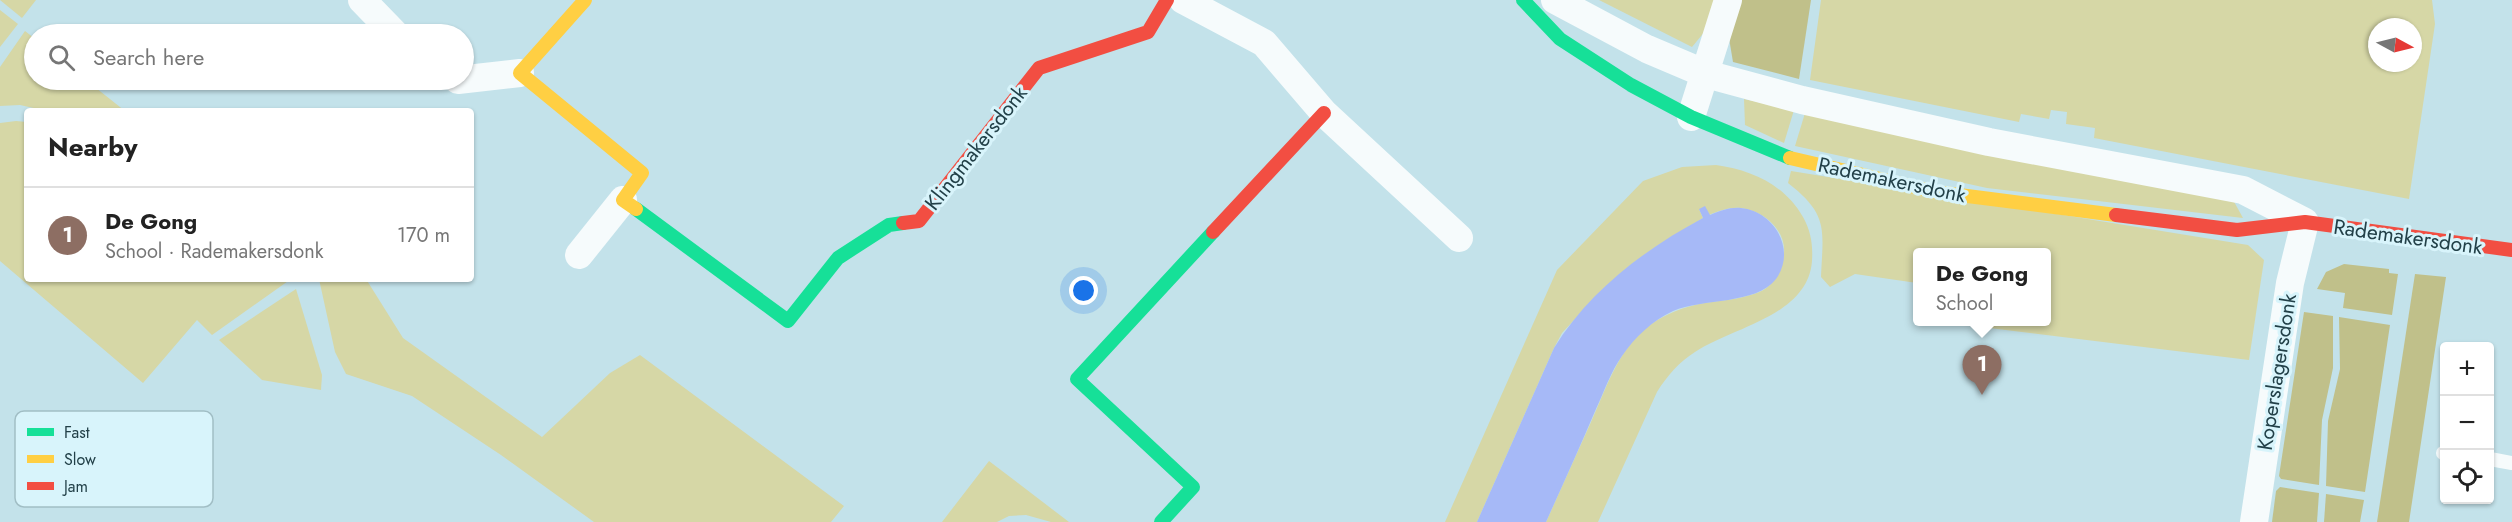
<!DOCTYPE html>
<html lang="en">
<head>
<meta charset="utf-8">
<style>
  :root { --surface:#fff; --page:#f2f2f2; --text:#222; --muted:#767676; --line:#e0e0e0; --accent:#ea580c }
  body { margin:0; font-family:Jost,sans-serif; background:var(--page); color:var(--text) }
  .controls { position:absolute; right:18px; bottom:18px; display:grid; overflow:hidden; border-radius:6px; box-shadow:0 2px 4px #0004 }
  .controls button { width:54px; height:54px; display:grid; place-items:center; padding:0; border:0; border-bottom:2px solid var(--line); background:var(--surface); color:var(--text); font:30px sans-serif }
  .compass { position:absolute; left:2368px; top:18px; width:54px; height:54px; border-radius:50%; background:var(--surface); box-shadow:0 2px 4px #0004; rotate:97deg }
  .you { position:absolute; left:1084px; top:291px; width:21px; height:21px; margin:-15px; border:4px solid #fff; border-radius:50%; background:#1a73e8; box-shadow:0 0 0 9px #1a73e833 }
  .badge { display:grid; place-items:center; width:39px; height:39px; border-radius:50%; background:var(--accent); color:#fff; font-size:20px; font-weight:700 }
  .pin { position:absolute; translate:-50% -50px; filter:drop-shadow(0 2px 3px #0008) }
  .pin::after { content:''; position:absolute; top:32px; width:21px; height:18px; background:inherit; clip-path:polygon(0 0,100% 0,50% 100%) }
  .popup { position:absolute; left:1913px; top:248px; width:138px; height:78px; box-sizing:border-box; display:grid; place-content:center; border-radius:6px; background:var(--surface); filter:drop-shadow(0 2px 4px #0005); font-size:20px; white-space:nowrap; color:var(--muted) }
  .popup b { font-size:22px; color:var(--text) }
  .popup::after { content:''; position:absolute; left:50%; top:100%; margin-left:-12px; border:12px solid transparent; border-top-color:var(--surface) }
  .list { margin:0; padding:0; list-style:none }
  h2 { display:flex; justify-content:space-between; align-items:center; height:78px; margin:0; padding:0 24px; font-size:26px }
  h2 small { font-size:20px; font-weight:400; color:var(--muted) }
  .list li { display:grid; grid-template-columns:39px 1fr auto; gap:18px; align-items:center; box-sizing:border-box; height:96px; padding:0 24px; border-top:2px solid var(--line) }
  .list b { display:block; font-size:22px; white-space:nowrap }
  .list p { margin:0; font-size:20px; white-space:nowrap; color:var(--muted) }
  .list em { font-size:20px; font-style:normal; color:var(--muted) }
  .icon { flex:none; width:33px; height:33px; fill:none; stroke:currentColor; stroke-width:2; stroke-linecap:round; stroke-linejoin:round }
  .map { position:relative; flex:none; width:2512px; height:522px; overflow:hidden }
  .search { position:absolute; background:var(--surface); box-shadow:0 2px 4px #0004; left:24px; top:24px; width:450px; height:66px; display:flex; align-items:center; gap:15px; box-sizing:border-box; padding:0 21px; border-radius:33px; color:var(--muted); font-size:22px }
  .panel { position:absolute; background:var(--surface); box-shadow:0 2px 4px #0004; left:24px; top:108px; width:450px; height:174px; border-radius:6px }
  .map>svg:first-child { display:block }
</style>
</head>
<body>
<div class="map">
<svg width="2512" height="522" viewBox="0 0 2512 522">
  <rect width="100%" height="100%" fill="#c3e2ea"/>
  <!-- green -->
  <g fill="#d6d7a6" fill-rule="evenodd">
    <path d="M 0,0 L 36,0 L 22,18 Z"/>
    <path d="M 1599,0 L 1715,0 L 1706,30 L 1692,47 Z"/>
    <path d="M 1821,0 L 2432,0 L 2435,24 L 2409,199 L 2094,138 L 2095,128 L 2066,124 L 2067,112 L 2051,110 L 2049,119 L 2021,114 L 2019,122 L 1810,80 ZM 2377,27 L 2413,27 L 2413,63 L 2377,63 Z"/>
    <path d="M 0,10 L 18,24 L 0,47 Z"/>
    <path d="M 25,31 L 34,38 L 34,80 L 86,80 L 125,111 L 47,111 L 20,105 L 0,106 L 0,67 Z"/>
    <path d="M 1744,99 L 1794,110 L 1784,143 L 1745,125 Z"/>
    <path d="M 1805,113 L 2232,198 L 2243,218 L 1987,188 L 1795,146 Z"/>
    <path d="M 16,121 L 27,122 L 27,279 L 291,279 L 212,335 L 197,320 L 143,383 L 0,261 L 0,123 Z"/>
    <path d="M 1716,165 C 1751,170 1784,184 1803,217 C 1811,231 1813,245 1812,261 C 1808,316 1733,327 1695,352 C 1679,362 1667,376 1657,392 L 1598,522 L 1546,522 C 1561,489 1576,455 1591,422 C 1606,389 1617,352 1646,328 C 1660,317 1677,309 1695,305 C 1714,300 1761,300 1772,282 C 1776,274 1784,261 1784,253 C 1786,229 1762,210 1740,208 C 1730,207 1719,211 1709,215 L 1699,209 L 1703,218 L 1657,246 L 1628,267 L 1601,291 L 1562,333 L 1554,348 L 1477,522 L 1445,522 L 1557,270 L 1643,181 L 1682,167 Z"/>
    <path d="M 1791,171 L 2248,245 L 2264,260 L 2249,360 L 1949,323 L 2046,322 L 2046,252 L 1918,252 L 1917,283 L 1855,274 L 1830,287 L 1821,277 C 1823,229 1829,215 1788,183 Z"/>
    <path d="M 319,279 L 366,279 L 403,338 L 542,437 L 610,373 L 640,355 L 844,506 L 831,522 L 594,522 L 501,455 L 412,396 L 346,374 L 335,352 Z"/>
    <path d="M 296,289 L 322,375 L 321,390 L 262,380 L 219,340 Z"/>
    <path d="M 989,461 L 1069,522 L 1051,522 L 1026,515 L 1009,516 L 997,522 L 942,522 Z"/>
  </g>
  <!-- forest -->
  <g fill="#c0c08a">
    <path d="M 1741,0 L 1811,0 L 1799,79 L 1733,62 L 1729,38 Z"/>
    <path d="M 2344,264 L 2389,269 L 2389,273 L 2398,274 L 2392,315 L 2343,308 L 2345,293 L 2317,289 L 2326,272 Z"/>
    <path d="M 2415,274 L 2446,277 L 2409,522 L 2377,522 Z"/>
    <path d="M 2304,312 L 2333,316 L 2333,368 L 2322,420 L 2319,485 L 2281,479 L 2279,476 Z"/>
    <path d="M 2339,317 L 2390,325 L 2365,492 L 2326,486 L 2328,421 L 2340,369 Z"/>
    <path d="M 2280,487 L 2319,493 L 2317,522 L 2272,522 L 2276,491 Z"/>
    <path d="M 2326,494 L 2364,500 L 2360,522 L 2324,522 Z"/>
  </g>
  <!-- water -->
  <path fill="#a6b9f7" d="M 1705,206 L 1710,215 C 1720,211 1730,207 1741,208 C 1774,211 1797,250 1776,279 C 1756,305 1703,298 1673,311 C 1652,321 1635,337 1622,356 C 1611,371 1604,392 1596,409 C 1580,447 1563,484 1546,522 L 1477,522 L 1554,348 C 1589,291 1645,249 1703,218 L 1699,209 Z"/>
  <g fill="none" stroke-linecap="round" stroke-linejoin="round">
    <!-- lane -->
    <g stroke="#f6fbfc" stroke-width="14">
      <path d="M 2443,453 L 2444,453"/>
      <path d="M 2490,459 L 2512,463"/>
    </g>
    <!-- street -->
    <g stroke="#f6fbfc" stroke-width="28">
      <path d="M 362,0 L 395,34"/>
      <path d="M 1183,0 L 1264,43 L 1324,113 L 1459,238"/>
      <path d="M 1555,0 L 1647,49 L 1706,74 L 1802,100 L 1989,142 L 2243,190 L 2305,222 L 2290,283 L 2254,522"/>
      <path d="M 458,80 L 520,73"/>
      <path d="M 1691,117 L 1728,0"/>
      <path d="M 579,255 L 623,200"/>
    </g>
    <!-- fast -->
    <g stroke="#16e098" stroke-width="14">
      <path d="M 1523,0 L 1560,39 L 1631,85 L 1691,117 L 1790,158"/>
      <path d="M 636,209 L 788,321 L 838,258 L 889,225 L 903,223"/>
      <path d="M 1161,522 L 1193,487 L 1077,379 L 1213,232"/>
    </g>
    <!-- slow -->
    <g stroke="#ffcf43" stroke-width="14">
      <path d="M 585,0 L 520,73 L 642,173 L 623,200 L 636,209"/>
      <path d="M 1790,158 L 1936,192 L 2116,215"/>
    </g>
    <!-- jam -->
    <g stroke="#f24e42" stroke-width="14">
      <path d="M 2116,215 L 2237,230 L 2305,222 L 2512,250"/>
      <path d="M 903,223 L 919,221 L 1039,68 L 1148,32 L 1167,0"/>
      <path d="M 1213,232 L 1324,113"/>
    </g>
  </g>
  <g text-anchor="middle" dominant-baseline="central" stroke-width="6" stroke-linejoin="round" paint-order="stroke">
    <!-- street labels -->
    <g font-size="21" fill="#224048" stroke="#d8f4fb">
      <text transform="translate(976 148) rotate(-52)">Klingmakersdonk</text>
      <text transform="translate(1892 180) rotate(12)">Rademakersdonk</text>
      <text transform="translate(2408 237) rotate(8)">Rademakersdonk</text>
      <text transform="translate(2277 372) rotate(-81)">Koperslagersdonk</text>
    </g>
  </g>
  <!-- legend -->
  <rect x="15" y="411" width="198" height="96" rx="9" fill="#d8f4fb" stroke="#a1bec5" stroke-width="1.5"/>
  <rect x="27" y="428" width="27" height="8" fill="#16e098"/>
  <rect x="27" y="455" width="27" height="8" fill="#ffcf43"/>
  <rect x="27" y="482" width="27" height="8" fill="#f24e42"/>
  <g font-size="16" fill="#224048">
    <text x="64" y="438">Fast</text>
    <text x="64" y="465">Slow</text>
    <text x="64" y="492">Jam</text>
  </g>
</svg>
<div class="controls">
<button>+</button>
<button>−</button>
<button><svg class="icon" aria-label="locate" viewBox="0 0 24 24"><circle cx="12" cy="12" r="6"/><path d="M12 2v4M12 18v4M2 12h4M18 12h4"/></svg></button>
</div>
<svg class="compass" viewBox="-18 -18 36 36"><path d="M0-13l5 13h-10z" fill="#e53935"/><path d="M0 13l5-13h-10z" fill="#767676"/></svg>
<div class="you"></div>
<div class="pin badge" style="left:1982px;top:395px;background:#8d6e63">1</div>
<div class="popup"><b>De Gong</b>School</div>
<div class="search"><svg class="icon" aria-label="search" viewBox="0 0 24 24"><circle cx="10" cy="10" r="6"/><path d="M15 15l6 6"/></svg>Search here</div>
<section class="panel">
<h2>Nearby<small></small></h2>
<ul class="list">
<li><span class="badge" style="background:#8d6e63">1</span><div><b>De Gong</b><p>School · Rademakersdonk</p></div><em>170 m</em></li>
</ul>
</section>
</div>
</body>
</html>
